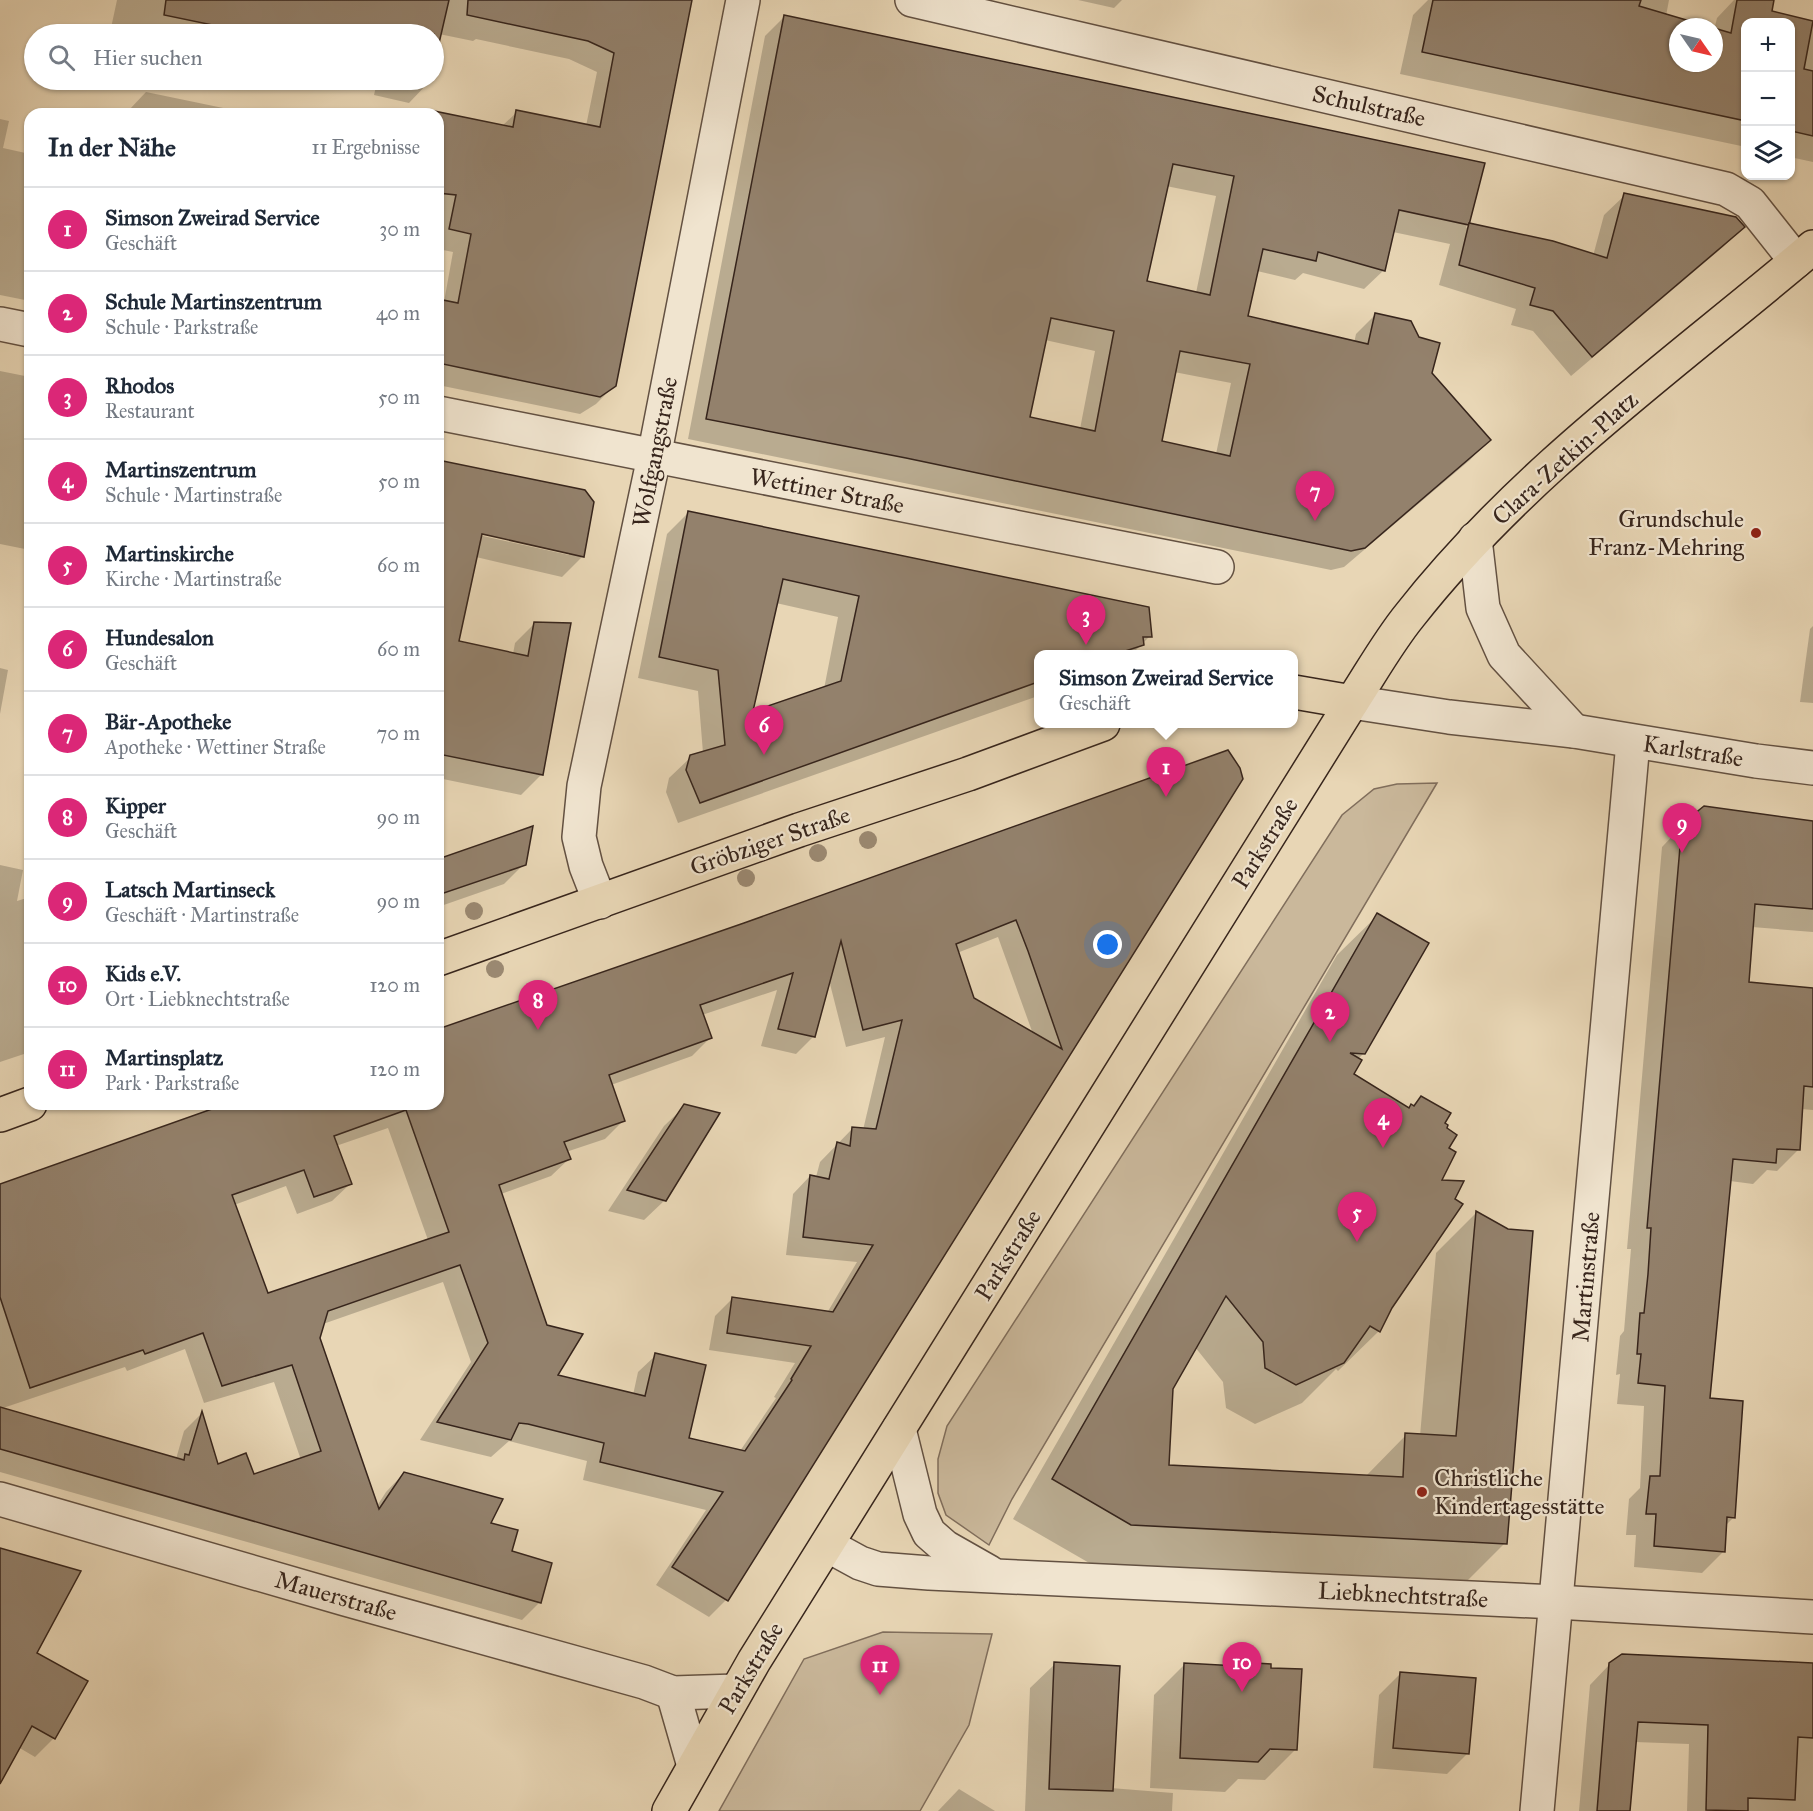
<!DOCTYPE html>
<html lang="de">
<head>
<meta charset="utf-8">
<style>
  :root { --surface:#fff; --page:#f2f2f3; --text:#1f2937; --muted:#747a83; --line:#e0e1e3; --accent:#db2777 }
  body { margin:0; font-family:"IM FELL Great Primer",serif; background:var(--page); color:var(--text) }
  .controls { position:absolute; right:18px; top:18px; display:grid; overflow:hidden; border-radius:12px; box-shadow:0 2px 4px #0004 }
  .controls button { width:54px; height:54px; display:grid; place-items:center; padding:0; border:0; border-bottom:2px solid var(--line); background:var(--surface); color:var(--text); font:30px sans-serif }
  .compass { position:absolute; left:1669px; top:18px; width:54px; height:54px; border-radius:50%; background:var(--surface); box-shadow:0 2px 4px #0004; rotate:124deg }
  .you { position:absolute; left:1108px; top:945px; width:21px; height:21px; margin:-15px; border:4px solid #fff; border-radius:50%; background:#1a73e8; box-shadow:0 0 0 9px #1a73e833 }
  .badge { display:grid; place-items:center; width:39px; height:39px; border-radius:50%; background:var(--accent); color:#fff; font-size:20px; font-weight:700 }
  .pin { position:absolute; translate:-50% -50px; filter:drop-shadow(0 2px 3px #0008) }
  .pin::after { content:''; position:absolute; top:32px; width:21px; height:18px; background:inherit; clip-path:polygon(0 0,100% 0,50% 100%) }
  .popup { position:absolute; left:1034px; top:650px; width:264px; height:78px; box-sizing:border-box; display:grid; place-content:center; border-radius:12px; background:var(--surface); filter:drop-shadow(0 2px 4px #0005); font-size:20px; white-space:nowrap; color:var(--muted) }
  .popup b { font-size:22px; color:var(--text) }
  .popup::after { content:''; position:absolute; left:50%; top:100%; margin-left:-12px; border:12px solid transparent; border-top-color:var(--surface) }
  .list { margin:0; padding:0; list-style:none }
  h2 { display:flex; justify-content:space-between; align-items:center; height:78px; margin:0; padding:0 24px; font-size:26px }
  h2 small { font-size:20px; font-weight:400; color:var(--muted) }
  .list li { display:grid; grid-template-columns:39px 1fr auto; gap:18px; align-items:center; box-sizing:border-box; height:84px; padding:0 24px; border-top:2px solid var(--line) }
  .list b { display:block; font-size:22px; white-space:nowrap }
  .list p { margin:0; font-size:20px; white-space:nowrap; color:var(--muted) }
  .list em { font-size:20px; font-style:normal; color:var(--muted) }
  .icon { flex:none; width:33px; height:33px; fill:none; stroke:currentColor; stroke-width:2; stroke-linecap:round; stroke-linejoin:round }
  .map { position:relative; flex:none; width:1813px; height:1811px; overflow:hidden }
  .search { position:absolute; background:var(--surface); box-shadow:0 2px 4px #0004; left:24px; top:24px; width:420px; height:66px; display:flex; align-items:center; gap:15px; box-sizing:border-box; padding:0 21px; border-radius:33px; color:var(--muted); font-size:22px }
  .panel { position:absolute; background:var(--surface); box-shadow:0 2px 4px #0004; left:24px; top:108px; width:420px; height:1002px; border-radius:18px }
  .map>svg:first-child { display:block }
</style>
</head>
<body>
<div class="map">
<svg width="1813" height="1811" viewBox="0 0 1813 1811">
  <rect width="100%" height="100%" fill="#e8d6b5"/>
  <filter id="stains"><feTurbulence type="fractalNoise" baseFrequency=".00333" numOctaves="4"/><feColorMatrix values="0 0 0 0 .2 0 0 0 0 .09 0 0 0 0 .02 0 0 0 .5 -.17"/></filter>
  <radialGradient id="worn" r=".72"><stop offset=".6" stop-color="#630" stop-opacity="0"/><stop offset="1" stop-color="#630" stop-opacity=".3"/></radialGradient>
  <!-- green -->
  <g fill="#cab89b" stroke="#806e5c" stroke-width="1.5">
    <path d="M 1437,783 L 1012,1499 L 989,1545 L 946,1515 L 938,1493 L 938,1459 L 947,1426 L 1342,815 L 1374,789 L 1397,784 Z"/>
    <path d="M 883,1632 L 992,1634 L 969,1725 L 920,1811 L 719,1811 L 804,1659 Z"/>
  </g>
  <!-- shadow -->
  <g fill="#0003" fill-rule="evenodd">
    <path d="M 117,0 L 691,0 L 615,385 L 596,404 L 580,414 L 438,385 L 438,300 L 444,302 L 453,252 L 438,249 L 438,193 L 442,194 L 454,139 L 502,126 L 517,112 L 586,126 L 597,72 L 569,59 L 476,39 L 473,41 L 439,34 L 434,58 L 434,34 L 145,34 L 111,28 Z"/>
    <path d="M 1078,0 L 1122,0 L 1114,8 Z"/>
    <path d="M 1428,0 L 1669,0 L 1666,16 L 1705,27 L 1678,27 L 1678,63 L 1714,63 L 1714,30 L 1717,18 L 1734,0 L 1758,0 L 1770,12 L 1813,23 L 1813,162 L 1790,157 L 1790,22 L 1746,22 L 1746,147 L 1400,74 L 1413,15 Z"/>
    <path d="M 785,16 L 1483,165 L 1466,228 L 1470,225 L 1593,256 L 1604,215 L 1625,195 L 1743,227 L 1723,247 L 1571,376 L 1533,331 L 1511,325 L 1516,309 L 1439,285 L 1450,244 L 1393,232 L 1384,270 L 1364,289 L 1303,273 L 1295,280 L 1257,271 L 1247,317 L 1354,343 L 1356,334 L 1376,314 L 1489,440 L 1470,460 L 1344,567 L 1331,570 L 688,439 L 765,36 ZM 1166,186 L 1216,196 L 1196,293 L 1145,282 ZM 1045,340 L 1095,351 L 1080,429 L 1028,418 ZM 1174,372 L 1231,383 L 1216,454 L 1160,442 Z"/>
    <path d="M 366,80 L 428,80 L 427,84 L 409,103 L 374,95 L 377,82 Z"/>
    <path d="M 146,92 L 228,109 L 227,114 L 127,114 L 128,111 Z"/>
    <path d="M 0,119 L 9,121 L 3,148 L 30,154 L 30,301 L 0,295 Z"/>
    <path d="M 0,371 L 30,377 L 30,550 L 0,544 Z"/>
    <path d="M 438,461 L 582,557 L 562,577 L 476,557 L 458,642 L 513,654 L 515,643 L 535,623 L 569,624 L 541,775 L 521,795 L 438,778 ZM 475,531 L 569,552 L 569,555 L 474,534 Z"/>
    <path d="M 688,513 L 1150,636 L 1132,654 L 1038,654 L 1038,696 L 678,823 L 666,792 L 669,778 L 691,757 L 703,753 L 698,691 L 638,678 L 667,534 ZM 776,603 L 838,617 L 824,689 L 751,713 Z"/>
    <path d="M 1813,626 L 1813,703 L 1800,702 L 1810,629 Z"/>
    <path d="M 0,668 L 8,670 L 0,714 Z"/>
    <path d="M 1239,768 L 726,1600 L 709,1617 L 656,1585 L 706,1510 L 583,1480 L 587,1461 L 509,1441 L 491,1457 L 420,1440 L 471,1362 L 443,1282 L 323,1324 L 318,1338 L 377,1506 L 386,1492 L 404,1473 L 489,1524 L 510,1553 L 540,1602 L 522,1620 L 0,1472 L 0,1409 L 61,1424 L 61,1426 L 176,1459 L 184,1431 L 201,1414 L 217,1466 L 253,1476 L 301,1460 L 274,1382 L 204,1403 L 185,1349 L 127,1371 L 125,1367 L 0,1409 L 0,1186 L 232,1104 L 438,1104 L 438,1032 ZM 998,937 L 1033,1034 L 973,999 L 957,953 ZM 829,980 L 846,1047 L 885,1037 L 863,1130 L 853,1128 L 820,1162 L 816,1177 L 810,1176 L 793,1194 L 786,1255 L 857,1262 L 827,1313 L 733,1298 L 715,1316 L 709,1350 L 795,1363 L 774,1397 L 776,1398 L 740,1451 L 687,1439 L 656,1355 L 638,1372 L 633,1395 L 555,1376 L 501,1194 L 551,1176 L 569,1159 L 566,1152 L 605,1139 L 623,1121 L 611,1085 L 692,1056 L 710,1038 L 702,1015 L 777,990 L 761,1046 L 796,1054 L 814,1036 ZM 388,1128 L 428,1240 L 267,1295 L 234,1205 L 286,1186 L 297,1214 L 332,1201 L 350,1184 L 336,1146 Z"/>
    <path d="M 1813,822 L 1813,932 L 1752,927 L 1747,984 L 1813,990 L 1813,1110 L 1801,1109 L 1798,1150 L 1777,1171 L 1767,1170 L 1753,1184 L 1730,1181 L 1709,1400 L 1734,1517 L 1725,1526 L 1724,1551 L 1702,1573 L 1634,1567 L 1636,1535 L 1626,1535 L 1629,1499 L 1640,1488 L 1644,1406 L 1617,1404 L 1620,1374 L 1616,1375 L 1620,1336 L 1624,1331 L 1627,1296 L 1631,1249 L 1627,1249 L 1662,847 L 1683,825 Z"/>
    <path d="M 438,861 L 524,864 L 504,884 L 438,907 Z"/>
    <path d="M 0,865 L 23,870 L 17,901 L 30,897 L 30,1052 L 0,1062 Z"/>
    <path d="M 1378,915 L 1364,1053 L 1358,1059 L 1352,1074 L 1408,1109 L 1421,1098 L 1443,1124 L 1447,1148 L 1440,1182 L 1391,1308 L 1379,1331 L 1338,1371 L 1336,1369 L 1302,1403 L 1255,1424 L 1226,1408 L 1223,1382 L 1195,1347 L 1171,1388 L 1167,1466 L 1366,1476 L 1406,1435 L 1420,1436 L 1436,1253 L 1476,1213 L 1505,1543 L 1465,1583 L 1091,1564 L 1013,1519 L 1337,955 Z"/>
    <path d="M 685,1106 L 665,1200 L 644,1220 L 608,1211 L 664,1126 Z"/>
    <path d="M 0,1549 L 35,1654 L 54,1738 L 35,1757 L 18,1747 L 0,1781 Z"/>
    <path d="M 1055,1664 L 1111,1788 L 1173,1793 L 1172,1811 L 1025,1811 L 1030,1688 Z"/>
    <path d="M 1185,1664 L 1235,1667 L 1238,1664 L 1296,1749 L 1265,1780 L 1238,1779 L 1225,1792 L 1150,1788 L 1154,1695 Z"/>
    <path d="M 1610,1664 L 1813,1665 L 1813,1811 L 1687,1811 L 1689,1744 L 1635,1742 L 1629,1811 L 1579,1811 L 1590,1685 Z"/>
    <path d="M 1400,1674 L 1468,1753 L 1447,1774 L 1373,1768 L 1379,1695 Z"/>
    <path d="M 959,1789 L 995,1811 L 938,1811 Z"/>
  </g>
  <!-- building -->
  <g fill="#93816c" stroke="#37251c" stroke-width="1.5" fill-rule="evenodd">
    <path d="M 166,0 L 449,0 L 434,65 L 434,34 L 256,34 L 164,15 Z"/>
    <path d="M 468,0 L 692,0 L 616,386 L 600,397 L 438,363 L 438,299 L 458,303 L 471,234 L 449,229 L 456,195 L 438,193 L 438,114 L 434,114 L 434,111 L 513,127 L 516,110 L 600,127 L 614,53 L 588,41 L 467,15 Z"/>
    <path d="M 1433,0 L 1641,0 L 1639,6 L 1710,27 L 1678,27 L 1678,63 L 1714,63 L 1714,28 L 1731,33 L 1737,0 L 1774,0 L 1772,11 L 1813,21 L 1804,69 L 1813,71 L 1813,136 L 1791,131 L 1791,22 L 1746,22 L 1746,121 L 1422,52 Z"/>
    <path d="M 784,15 L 1485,163 L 1469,225 L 1399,210 L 1385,271 L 1318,252 L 1316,261 L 1263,249 L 1248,316 L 1368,344 L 1375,313 L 1411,321 L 1419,337 L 1440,343 L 1432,373 L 1491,440 L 1365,548 L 1351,551 L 906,458 L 706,419 ZM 1173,164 L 1234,176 L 1210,295 L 1147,281 ZM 1051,318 L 1114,331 L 1095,431 L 1030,417 ZM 1180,351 L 1250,364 L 1230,456 L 1162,441 Z"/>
    <path d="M 1624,193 L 1736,217 L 1745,227 L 1592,357 L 1553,311 L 1530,305 L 1535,288 L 1459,265 L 1469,223 L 1553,241 L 1607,258 Z"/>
    <path d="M 438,460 L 585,490 L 594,502 L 584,557 L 482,534 L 459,641 L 528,656 L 534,622 L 571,623 L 543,775 L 438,754 Z"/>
    <path d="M 688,511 L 1149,607 L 1152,637 L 1143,637 L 1144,645 L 1116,654 L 1038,654 L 1038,682 L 700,803 L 686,770 L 690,755 L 725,745 L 718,670 L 659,657 ZM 783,579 L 859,596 L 841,681 L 753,711 Z"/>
    <path d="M 1228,750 L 1240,768 L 1243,779 L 728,1601 L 672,1567 L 723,1492 L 600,1462 L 604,1443 L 528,1424 L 519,1423 L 511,1440 L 437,1422 L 488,1343 L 460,1265 L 328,1311 L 320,1338 L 379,1509 L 404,1472 L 503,1499 L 491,1523 L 518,1530 L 512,1551 L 552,1563 L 541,1603 L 0,1449 L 0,1407 L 184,1460 L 185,1454 L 189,1455 L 202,1411 L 218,1464 L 246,1453 L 254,1474 L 321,1451 L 292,1365 L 222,1386 L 203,1333 L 145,1354 L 143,1350 L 30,1388 L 0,1297 L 0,1184 L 226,1104 L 438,1104 L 438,1029 L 744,923 ZM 1016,920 L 1028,951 L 1062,1049 L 974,998 L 956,944 ZM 841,941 L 863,1030 L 902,1020 L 876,1129 L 852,1127 L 850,1146 L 837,1142 L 829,1179 L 810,1175 L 803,1237 L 873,1245 L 833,1312 L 732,1297 L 727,1333 L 811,1346 L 791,1379 L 792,1380 L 745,1451 L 689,1438 L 706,1365 L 655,1353 L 645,1396 L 558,1375 L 583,1334 L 547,1325 L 499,1185 L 571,1159 L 564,1142 L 625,1121 L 609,1075 L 712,1038 L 700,1005 L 793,973 L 778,1029 L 815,1037 ZM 406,1110 L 449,1232 L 268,1293 L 232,1195 L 304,1170 L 314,1197 L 352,1184 L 334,1136 Z"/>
    <path d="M 1704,806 L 1813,821 L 1813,909 L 1755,904 L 1749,982 L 1813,988 L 1813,1087 L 1804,1086 L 1800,1150 L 1777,1149 L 1776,1163 L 1733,1159 L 1710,1398 L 1743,1401 L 1735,1518 L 1727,1517 L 1725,1552 L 1654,1546 L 1656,1514 L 1646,1514 L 1650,1476 L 1660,1476 L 1665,1386 L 1638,1383 L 1641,1354 L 1637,1354 L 1640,1313 L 1644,1313 L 1648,1274 L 1651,1228 L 1647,1228 L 1682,824 Z"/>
    <path d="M 533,826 L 526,865 L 438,895 L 438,859 Z"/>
    <path d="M 1377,913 L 1429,943 L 1365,1054 L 1350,1053 L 1362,1060 L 1354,1074 L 1409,1108 L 1411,1104 L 1414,1106 L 1421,1096 L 1451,1113 L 1445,1123 L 1448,1125 L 1447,1128 L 1457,1135 L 1449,1148 L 1456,1152 L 1442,1180 L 1464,1181 L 1455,1199 L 1463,1204 L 1392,1308 L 1380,1332 L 1370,1326 L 1344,1363 L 1296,1385 L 1265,1368 L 1263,1342 L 1226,1296 L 1173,1389 L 1169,1465 L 1403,1477 L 1405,1433 L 1456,1436 L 1476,1211 L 1508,1229 L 1533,1231 L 1507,1544 L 1131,1525 L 1052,1479 Z"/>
    <path d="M 684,1104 L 720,1113 L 666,1201 L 627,1190 Z"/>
    <path d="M 0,1548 L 81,1571 L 37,1653 L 88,1681 L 55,1739 L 32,1726 L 0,1784 Z"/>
    <path d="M 1622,1654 L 1813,1663 L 1813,1738 L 1798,1737 L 1795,1800 L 1748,1798 L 1748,1811 L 1706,1810 L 1708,1725 L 1638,1722 L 1630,1811 L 1597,1811 L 1609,1663 Z"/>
    <path d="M 1054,1662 L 1120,1666 L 1113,1791 L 1049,1789 Z"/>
    <path d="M 1238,1662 L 1271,1664 L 1271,1668 L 1302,1669 L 1297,1750 L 1270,1749 L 1258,1762 L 1180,1758 L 1184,1663 L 1238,1666 Z"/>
    <path d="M 1400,1672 L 1476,1678 L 1469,1754 L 1393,1748 Z"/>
  </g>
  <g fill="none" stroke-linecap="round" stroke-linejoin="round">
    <defs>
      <g id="minor">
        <path d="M 912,0 L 1726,189 L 1750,203 L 1796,261"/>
        <path d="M 0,324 L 30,330"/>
        <path d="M 438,413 L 1217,567"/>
        <path d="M 1475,539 L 1483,608 L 1504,655 L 1574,731"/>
        <path d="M 1352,702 L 1449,717 L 1574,731 L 1756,761 L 1813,768"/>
        <path d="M 600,902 L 586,866 L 579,837 L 584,786 L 654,457 L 743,0"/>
        <path d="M 899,1429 L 920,1514 L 929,1533 L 945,1547 L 989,1572"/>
        <path d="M 0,1499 L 345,1599 L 644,1682 L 673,1693 L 736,1691"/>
        <path d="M 827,1545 L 860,1563 L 878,1569 L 929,1573 L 1556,1602 L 1813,1617"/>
        <path d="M 673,1693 L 694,1766"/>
        <path d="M 1537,1811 L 1633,742"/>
      </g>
      <g id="major">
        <path d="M 1294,692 L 1352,702"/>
        <path d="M 438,959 L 799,830 L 968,774 L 1103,724"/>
        <path d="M 0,1115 L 30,1104"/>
        <path d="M 669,1811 L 754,1661 L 1352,702 C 1371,673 1388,642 1410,615 C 1523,471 1675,364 1813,247"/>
      </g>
    </defs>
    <!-- minor casing -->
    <use href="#minor" stroke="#635142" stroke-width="36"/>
    <!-- major casing -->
    <use href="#major" stroke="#37251c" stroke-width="36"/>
    <!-- minor -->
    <use href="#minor" stroke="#f0e4cf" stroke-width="33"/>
    <!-- major -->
    <use href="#major" stroke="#e8d6b5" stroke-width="33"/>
  </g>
  <!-- trees -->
  <g fill="#9b8972">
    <circle cx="868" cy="840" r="9"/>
    <circle cx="818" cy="853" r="9"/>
    <circle cx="746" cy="878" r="9"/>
    <circle cx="474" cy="911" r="9"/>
    <circle cx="495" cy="969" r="9"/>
  </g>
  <!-- markers -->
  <g fill="#8f2418" stroke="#f0e4cf" stroke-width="2">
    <circle cx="1756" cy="533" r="6"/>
    <circle cx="1422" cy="1492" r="6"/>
  </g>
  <g text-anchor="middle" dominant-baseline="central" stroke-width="4.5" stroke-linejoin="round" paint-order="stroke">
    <!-- street labels -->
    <g font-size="24" fill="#37251c" stroke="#f0e4cf">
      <text transform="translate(1369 106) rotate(13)">Schulstraße</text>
      <text transform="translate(655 452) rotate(-79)">Wolfgangstraße</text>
      <text transform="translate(1565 458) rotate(-42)">Clara-Zetkin-Platz</text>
      <text transform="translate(827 491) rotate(11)">Wettiner Straße</text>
      <text transform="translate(1693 751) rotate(9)">Karlstraße</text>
      <text transform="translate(770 841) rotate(-19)">Gröbziger Straße</text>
      <text transform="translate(1265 843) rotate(-58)">Parkstraße</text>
      <text transform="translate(1008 1255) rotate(-58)">Parkstraße</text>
      <text transform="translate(1586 1277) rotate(-85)">Martinstraße</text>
      <text transform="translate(1403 1595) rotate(3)">Liebknechtstraße</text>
      <text transform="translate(336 1596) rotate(16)">Mauerstraße</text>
      <text transform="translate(751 1668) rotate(-59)">Parkstraße</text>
    </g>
    <!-- poi labels -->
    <g font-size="24" fill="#37251c" stroke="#f0e4cf" text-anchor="end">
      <text x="1744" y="519">Grundschule<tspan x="1744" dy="28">Franz-Mehring</tspan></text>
      <text x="1434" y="1478" text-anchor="start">Christliche<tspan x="1434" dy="28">Kindertagesstätte</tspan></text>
    </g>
  </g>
  <rect width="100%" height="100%" filter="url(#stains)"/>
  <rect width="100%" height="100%" fill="url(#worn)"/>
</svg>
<div class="controls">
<button>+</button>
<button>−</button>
<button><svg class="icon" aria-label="layers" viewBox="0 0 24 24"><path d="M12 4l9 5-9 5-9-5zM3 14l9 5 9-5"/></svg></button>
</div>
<svg class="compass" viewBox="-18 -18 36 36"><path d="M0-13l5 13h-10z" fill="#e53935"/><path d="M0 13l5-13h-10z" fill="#747a83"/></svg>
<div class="you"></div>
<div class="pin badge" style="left:1166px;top:797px">1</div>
<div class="popup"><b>Simson Zweirad Service</b>Geschäft</div>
<div class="pin badge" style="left:1330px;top:1042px">2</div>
<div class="pin badge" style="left:1086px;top:645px">3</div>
<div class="pin badge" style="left:1383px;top:1148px">4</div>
<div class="pin badge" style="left:1357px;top:1242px">5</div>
<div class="pin badge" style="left:764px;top:755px">6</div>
<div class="pin badge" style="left:1315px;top:521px">7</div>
<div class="pin badge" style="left:538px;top:1030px">8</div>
<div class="pin badge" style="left:1682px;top:853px">9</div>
<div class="pin badge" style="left:1242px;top:1692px">10</div>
<div class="pin badge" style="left:880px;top:1695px">11</div>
<div class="search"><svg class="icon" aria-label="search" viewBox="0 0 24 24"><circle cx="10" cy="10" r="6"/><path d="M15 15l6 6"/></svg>Hier suchen</div>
<section class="panel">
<h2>In der Nähe<small>11 Ergebnisse</small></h2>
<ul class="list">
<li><span class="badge">1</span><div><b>Simson Zweirad Service</b><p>Geschäft</p></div><em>30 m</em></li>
<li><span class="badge">2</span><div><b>Schule Martinszentrum</b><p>Schule · Parkstraße</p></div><em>40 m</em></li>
<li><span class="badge">3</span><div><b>Rhodos</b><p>Restaurant</p></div><em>50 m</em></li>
<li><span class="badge">4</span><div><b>Martinszentrum</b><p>Schule · Martinstraße</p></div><em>50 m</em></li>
<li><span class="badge">5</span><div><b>Martinskirche</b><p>Kirche · Martinstraße</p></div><em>60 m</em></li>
<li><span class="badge">6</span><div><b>Hundesalon</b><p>Geschäft</p></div><em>60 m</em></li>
<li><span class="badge">7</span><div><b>Bär-Apotheke</b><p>Apotheke · Wettiner Straße</p></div><em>70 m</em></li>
<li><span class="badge">8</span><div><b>Kipper</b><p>Geschäft</p></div><em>90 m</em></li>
<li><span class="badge">9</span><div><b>Latsch Martinseck</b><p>Geschäft · Martinstraße</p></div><em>90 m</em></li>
<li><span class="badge">10</span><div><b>Kids e.V.</b><p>Ort · Liebknechtstraße</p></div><em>120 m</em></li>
<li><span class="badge">11</span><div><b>Martinsplatz</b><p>Park · Parkstraße</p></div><em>120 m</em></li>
</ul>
</section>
</div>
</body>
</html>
